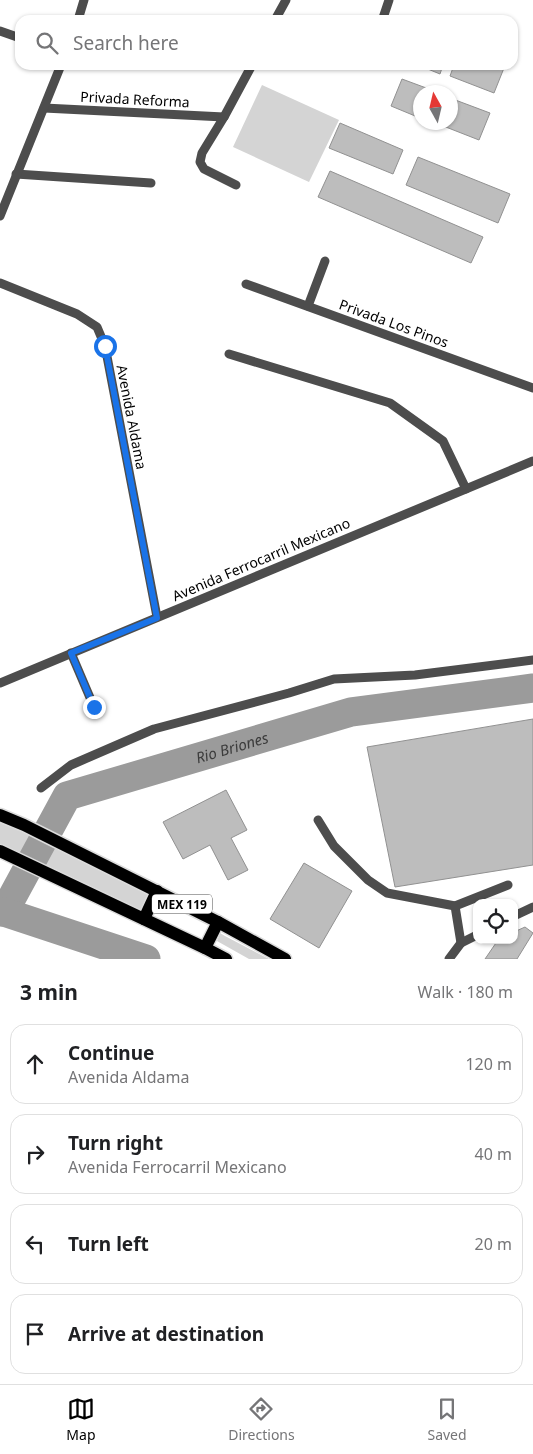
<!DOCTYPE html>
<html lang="en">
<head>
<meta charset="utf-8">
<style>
  :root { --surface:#fff; --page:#f2f2f2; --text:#202124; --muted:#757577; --line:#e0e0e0; --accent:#000 }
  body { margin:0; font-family:"Noto Sans",sans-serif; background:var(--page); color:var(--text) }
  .controls { position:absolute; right:15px; bottom:15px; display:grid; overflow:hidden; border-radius:10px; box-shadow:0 1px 4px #0004 }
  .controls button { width:45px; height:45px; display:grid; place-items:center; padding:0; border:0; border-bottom:1px solid var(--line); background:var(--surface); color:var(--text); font:25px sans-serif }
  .compass { position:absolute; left:413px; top:85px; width:45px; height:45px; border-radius:50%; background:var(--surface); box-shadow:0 1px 4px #0004; rotate:352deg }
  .stop { position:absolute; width:15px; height:15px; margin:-11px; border:4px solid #1a73e8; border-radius:50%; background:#fff }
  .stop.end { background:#1a73e8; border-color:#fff; box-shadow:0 1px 5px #0008 }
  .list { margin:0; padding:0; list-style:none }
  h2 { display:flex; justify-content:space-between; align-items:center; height:65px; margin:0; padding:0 20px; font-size:21px }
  h2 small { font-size:16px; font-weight:400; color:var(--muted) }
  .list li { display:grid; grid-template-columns:32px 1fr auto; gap:15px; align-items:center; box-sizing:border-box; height:80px; margin:0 10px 10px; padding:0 10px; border:1px solid var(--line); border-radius:15px }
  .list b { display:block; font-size:19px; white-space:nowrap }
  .list p { margin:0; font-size:16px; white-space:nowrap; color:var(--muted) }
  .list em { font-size:16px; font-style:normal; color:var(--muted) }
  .icon { flex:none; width:28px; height:28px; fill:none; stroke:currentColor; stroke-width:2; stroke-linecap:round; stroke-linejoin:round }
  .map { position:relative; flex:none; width:533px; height:959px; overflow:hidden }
  .search { position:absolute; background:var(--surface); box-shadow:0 1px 4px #0004; left:15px; right:15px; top:15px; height:55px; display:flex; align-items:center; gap:12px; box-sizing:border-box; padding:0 18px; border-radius:15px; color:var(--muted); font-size:19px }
  .sheet { height:425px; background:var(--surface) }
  nav { display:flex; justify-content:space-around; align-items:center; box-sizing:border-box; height:70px; border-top:1px solid var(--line); background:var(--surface); font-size:14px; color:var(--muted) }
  nav a { display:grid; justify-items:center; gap:2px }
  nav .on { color:var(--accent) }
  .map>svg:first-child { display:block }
</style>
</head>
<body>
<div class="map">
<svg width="533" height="959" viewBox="0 0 533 959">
  <rect width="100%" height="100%" fill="#fff"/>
  <!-- green -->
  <g fill="#d4d4d4">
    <path d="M 262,85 L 339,120 L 309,182 L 233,147 Z"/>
    <path d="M 0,820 L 156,892 L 144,917 L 0,849 Z"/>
    <path d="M 220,933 L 225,936 L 269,959 L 249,959 L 217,941 Z"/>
  </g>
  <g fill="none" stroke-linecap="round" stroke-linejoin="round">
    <!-- river -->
    <g stroke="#9b9b9b" stroke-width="29">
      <path id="s1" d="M 0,912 L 4,912 L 67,796 L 351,712 L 533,688"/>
      <path d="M 4,912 L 146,959"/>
    </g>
  </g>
  <!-- building -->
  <g fill="#bdbdbd" stroke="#919191">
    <path d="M 418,65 L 443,65 L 440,74 Z"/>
    <path d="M 454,65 L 496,65 L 504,68 L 494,93 L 450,76 Z"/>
    <path d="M 402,79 L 437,92 L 420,92 L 420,118 L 391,106 Z"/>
    <path d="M 450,98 L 490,113 L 479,140 L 433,122 L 450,122 Z"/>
    <path d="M 340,123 L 403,150 L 393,174 L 329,148 Z"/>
    <path d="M 418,157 L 510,194 L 498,223 L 406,185 Z"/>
    <path d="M 330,171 L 483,237 L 471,263 L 318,197 Z"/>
    <path d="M 533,719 L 533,865 L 395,887 L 367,747 Z"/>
    <path d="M 226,790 L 247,830 L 231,838 L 248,870 L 228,880 L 210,845 L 183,859 L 163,822 Z"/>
    <path d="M 304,863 L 352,891 L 319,948 L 270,919 Z"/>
    <path d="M 525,927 L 533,933 L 517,959 L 485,959 L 498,940 L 514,940 L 514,932 Z"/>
  </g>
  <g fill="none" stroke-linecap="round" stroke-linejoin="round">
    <defs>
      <g id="major">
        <path d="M 0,815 L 24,825 L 218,922 L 285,959"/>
        <path d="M 0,851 L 205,948 L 226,959"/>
        <path d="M 144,919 L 157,891"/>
        <path d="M 205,948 L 218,922"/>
      </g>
    </defs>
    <!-- major casing -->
    <use href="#major" stroke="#dbdbdb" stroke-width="15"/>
    <!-- minor -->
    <g stroke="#4d4d4d" stroke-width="9">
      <path d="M 383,18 L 389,0"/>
      <path d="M 78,20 L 84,0"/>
      <path d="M 275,20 L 286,0"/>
      <path d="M 0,31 L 20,38"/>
      <path d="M 44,108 L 224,117"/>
      <path d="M 16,174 L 151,183"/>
      <path d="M 236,185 L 204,169 L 200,162 L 202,153 L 224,117 L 252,65"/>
      <path d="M 0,216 L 61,65"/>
      <path d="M 0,283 L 77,314 L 97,327 L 105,346 L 157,617"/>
      <path d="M 246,284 L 533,388"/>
      <path d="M 308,306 L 325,261"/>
      <path d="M 229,354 L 390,403 L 443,441 L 466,489"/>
      <path d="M 71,653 L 94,707"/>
      <path d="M 0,683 L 533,461"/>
      <path d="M 41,788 L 71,765 L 154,729 L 289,693 L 334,679 L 415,675 L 533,660"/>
      <path d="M 318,820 L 334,846 L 368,880 L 387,893 L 455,906 L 461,943"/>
      <path d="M 455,906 L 508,885"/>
      <path d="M 514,916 L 533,907"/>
      <path d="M 449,959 L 461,943 L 477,935"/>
    </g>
    <!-- major -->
    <use href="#major" stroke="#000" stroke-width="12"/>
  </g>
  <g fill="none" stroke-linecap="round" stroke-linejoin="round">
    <!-- route -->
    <path stroke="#1a73e8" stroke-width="6" d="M 94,707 L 71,653 L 157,618 L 105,346"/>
  </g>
  <g text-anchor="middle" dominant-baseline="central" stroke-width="4" stroke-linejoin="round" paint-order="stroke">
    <!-- shield labels -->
    <rect fill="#fff" stroke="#4c4c4c" stroke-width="1" x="152" y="894.5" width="60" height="19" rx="4"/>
    <g font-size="12" font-weight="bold" fill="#000">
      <text x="182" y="904">MEX 119</text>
    </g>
    <!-- street labels -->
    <g font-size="14" fill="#000" stroke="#fff">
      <text transform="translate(135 99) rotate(3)">Privada Reforma</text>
      <text transform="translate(394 323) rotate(20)">Privada Los Pinos</text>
      <text transform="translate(132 417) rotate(79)">Avenida Aldama</text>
      <text transform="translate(261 559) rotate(-23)">Avenida Ferrocarril Mexicano</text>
    </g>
    <!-- water labels -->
    <g font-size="15" font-style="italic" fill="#3c3c3c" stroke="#fff">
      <text stroke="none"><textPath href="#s1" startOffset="308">Rio Briones</textPath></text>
    </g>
  </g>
</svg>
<div class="controls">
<button><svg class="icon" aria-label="locate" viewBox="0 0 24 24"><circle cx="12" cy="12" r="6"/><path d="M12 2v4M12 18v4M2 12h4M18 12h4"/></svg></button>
</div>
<svg class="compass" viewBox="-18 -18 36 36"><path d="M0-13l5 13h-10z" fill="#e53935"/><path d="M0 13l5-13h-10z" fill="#757577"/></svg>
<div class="stop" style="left:105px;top:346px"></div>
<div class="stop end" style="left:94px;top:707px"></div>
<div class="search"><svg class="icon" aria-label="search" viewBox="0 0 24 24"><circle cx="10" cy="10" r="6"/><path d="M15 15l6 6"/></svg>Search here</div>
</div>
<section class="sheet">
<h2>3 min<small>Walk · 180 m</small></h2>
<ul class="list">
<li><svg class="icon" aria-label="ahead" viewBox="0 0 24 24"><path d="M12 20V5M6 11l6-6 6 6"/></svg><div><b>Continue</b><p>Avenida Aldama</p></div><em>120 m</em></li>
<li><svg class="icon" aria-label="right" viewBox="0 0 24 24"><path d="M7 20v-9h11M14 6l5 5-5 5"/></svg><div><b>Turn right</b><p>Avenida Ferrocarril Mexicano</p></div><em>40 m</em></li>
<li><svg class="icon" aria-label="left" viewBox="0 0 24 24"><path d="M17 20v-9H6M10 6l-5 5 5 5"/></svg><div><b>Turn left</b></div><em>20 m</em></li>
<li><svg class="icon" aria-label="arrive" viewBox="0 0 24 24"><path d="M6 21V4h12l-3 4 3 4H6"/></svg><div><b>Arrive at destination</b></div></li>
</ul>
</section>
<nav>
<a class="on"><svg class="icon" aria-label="map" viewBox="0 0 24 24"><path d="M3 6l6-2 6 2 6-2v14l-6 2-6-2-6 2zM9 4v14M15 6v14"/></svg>Map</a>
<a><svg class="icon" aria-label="directions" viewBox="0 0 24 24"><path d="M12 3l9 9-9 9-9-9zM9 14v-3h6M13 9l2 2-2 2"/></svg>Directions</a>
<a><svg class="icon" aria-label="saved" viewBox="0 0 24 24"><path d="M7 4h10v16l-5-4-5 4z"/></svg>Saved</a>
</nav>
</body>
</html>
